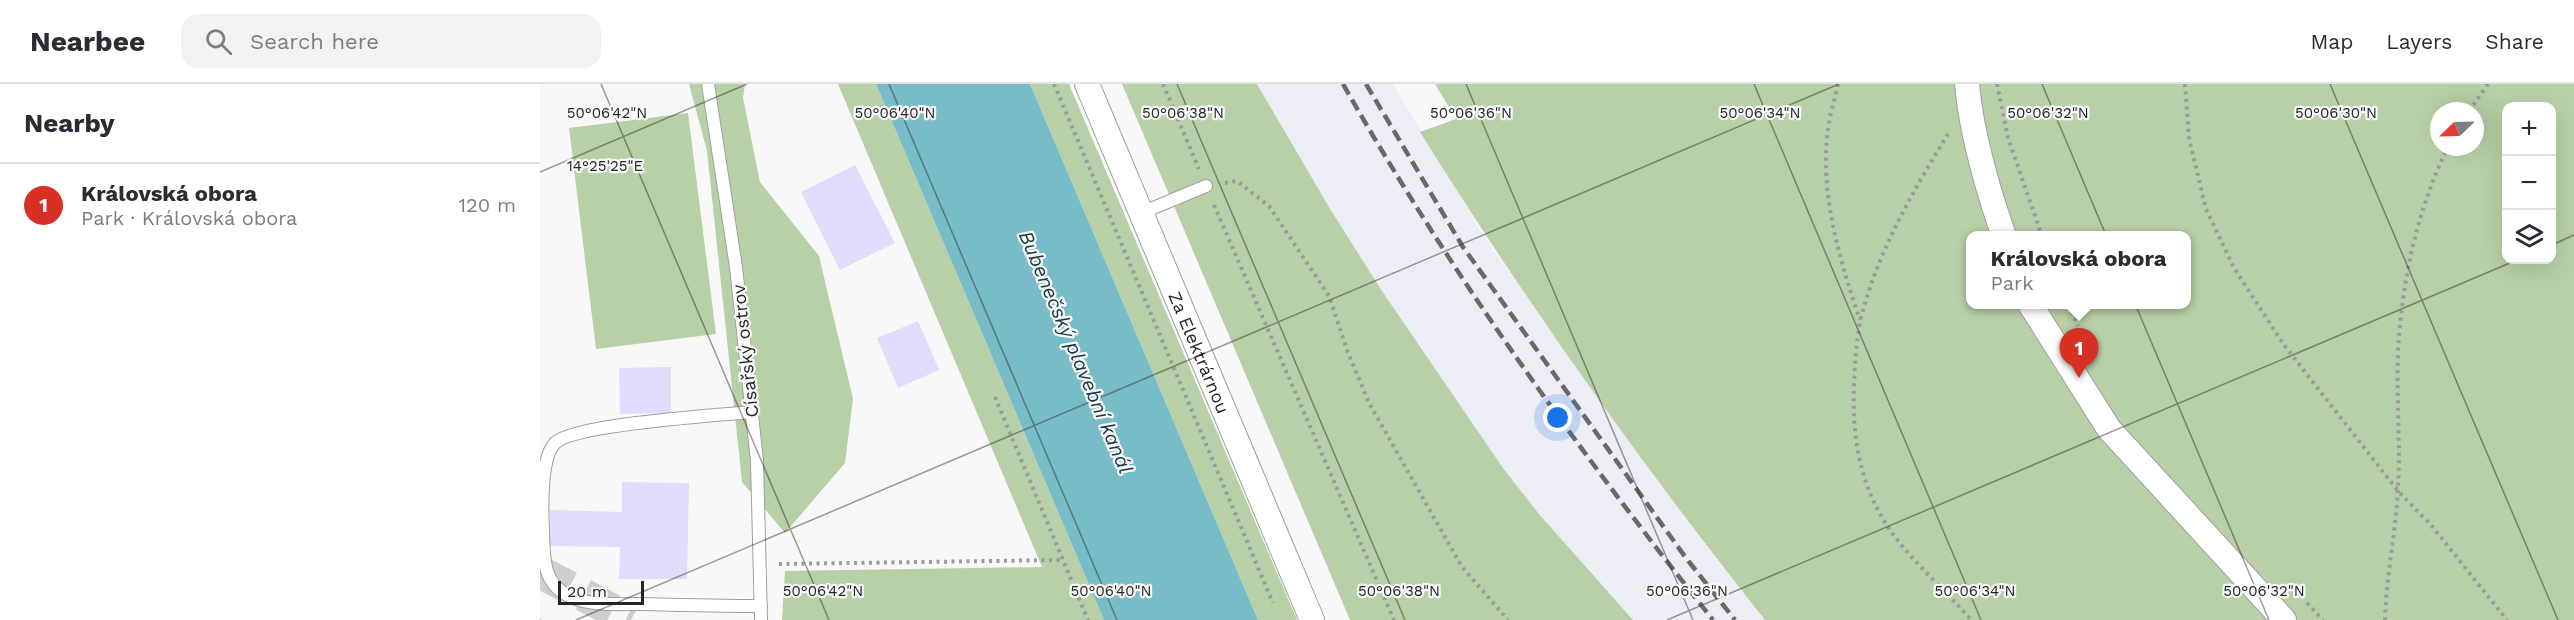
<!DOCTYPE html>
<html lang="en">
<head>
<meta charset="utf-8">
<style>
  :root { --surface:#fff; --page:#f2f2f3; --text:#2b2b33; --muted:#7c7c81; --line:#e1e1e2; --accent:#d93025 }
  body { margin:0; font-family:"Work Sans",sans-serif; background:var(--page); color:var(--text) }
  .controls { position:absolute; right:18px; top:18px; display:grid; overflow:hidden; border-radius:12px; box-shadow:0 6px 24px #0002 }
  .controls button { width:54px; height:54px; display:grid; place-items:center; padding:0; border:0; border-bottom:2px solid var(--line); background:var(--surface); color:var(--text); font:30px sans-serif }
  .compass { position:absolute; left:1890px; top:18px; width:54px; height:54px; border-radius:50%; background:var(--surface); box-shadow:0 6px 24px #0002; rotate:247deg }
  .scale { position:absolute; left:18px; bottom:15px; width:86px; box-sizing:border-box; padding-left:6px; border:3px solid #252526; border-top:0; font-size:16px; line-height:21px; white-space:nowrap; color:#252526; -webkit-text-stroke:4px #f8f8f9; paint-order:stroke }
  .you { position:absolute; left:1018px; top:334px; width:21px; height:21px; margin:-15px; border:4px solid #fff; border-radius:50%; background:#1a73e8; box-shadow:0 0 0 9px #1a73e833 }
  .badge { display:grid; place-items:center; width:39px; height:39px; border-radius:50%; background:var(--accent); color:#fff; font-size:20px; font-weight:700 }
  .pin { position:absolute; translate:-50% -50px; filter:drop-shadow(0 2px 3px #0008) }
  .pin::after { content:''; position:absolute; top:32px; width:21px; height:18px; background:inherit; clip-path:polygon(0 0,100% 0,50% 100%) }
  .popup { position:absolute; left:1426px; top:147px; width:225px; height:78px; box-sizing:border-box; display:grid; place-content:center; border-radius:12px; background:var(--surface); filter:drop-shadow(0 2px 4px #0005); font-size:20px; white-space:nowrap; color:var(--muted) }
  .popup b { font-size:22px; color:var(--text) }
  .popup::after { content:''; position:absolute; left:50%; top:100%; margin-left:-12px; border:12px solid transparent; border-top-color:var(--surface) }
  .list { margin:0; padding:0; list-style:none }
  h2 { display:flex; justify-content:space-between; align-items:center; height:78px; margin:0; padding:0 24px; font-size:26px }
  h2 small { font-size:20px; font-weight:400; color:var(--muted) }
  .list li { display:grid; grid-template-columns:39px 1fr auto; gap:18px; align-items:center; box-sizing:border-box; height:84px; padding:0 24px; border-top:2px solid var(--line) }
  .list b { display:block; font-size:22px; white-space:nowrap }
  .list p { margin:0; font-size:20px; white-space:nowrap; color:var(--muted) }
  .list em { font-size:20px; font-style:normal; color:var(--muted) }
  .icon { flex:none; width:33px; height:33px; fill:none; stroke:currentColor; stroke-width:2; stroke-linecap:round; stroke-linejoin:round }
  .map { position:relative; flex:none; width:2034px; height:536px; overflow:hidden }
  header { display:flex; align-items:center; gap:36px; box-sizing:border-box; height:84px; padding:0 30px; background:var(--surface); border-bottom:2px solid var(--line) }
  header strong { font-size:28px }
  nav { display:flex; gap:33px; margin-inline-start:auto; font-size:21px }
  .search { width:420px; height:54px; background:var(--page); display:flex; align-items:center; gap:15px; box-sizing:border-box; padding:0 21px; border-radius:18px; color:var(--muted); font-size:22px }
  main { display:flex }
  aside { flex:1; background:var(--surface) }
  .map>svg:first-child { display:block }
</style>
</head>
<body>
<header>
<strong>Nearbee</strong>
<div class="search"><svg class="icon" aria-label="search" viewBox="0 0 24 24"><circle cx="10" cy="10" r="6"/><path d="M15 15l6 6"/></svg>Search here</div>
<nav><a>Map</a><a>Layers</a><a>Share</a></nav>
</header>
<main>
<aside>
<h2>Nearby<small></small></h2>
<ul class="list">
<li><span class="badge">1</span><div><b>Královská obora</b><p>Park · Královská obora</p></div><em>120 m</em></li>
</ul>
</aside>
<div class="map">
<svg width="2034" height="536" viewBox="0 0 2034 536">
  <rect width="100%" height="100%" fill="#f8f8f9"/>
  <!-- built -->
  <path fill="#ededf5" d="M 717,0 L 853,0 L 943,150 L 1003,237 L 1164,459 L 1225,536 L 1093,536 L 999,430 L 963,384 L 840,204 L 789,123 Z"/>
  <!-- green -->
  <g fill="#b8d0a7" fill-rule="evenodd">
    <path d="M 149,0 L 205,0 L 203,14 L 220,98 L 279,172 L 313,315 L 305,379 L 245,449 L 202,398 L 167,67 Z"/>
    <path d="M 298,0 L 336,0 L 564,536 L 242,536 L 245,487 L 502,483 Z"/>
    <path d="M 490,0 L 529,0 L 757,536 L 718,536 Z"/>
    <path d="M 582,0 L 717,0 L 789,123 L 840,204 L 963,384 L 999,430 L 1093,536 L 810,536 Z"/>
    <path d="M 895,0 L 2034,0 L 2034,536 L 1225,536 C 1101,380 985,217 880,48 L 916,35 ZM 1966,22 L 2012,22 L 2012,176 L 1966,176 ZM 1899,27 L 1935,27 L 1935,63 L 1899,63 ZM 1431,152 L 1647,152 L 1647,220 L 1431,220 Z"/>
    <path d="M 148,29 L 176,250 L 56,265 L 29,44 Z"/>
  </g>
  <!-- water -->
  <path fill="#78bcc8" d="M 336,0 L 490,0 L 718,536 L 564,536 Z"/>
  <!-- building -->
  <g fill="#e0ddfd">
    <path d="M 315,81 L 355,159 L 300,186 L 261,108 Z"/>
    <path d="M 378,237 L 399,286 L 358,304 L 337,254 Z"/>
    <path d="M 131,283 L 131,329 L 80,330 L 79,284 Z"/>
    <path d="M 82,398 L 149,399 L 147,495 L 79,495 L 80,463 L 9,462 L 10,426 L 82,428 Z"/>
  </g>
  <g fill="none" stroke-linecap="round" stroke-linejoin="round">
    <!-- highway-tunnel -->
    <path stroke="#cececf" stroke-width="33" stroke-dasharray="33 16" stroke-linecap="butt" d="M 0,488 L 91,536"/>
    <defs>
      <g id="lane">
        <path d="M 168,0 L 196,183 L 217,377 L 221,536"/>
        <path d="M 601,129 L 666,102"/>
        <path d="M 212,328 C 179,331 34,340 15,359 C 0,375 2,425 3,447 C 4,474 2,500 31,513 C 50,522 82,520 103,520 C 142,521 181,522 221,522"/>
      </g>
      <g id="street">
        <path id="s1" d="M 547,0 L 772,536"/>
        <path d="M 1427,0 C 1431,47 1448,107 1464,152"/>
        <path d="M 1490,220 L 1569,345 L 1744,536"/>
      </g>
    </defs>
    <!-- lane casing -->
    <use href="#lane" stroke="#a09fa0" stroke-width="14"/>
    <!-- street casing -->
    <use href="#street" stroke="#a09fa0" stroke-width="26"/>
    <!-- path -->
    <g stroke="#9b9b9c" stroke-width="4" stroke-dasharray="3 4.5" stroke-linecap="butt">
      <path d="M 514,0 L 733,519"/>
      <path d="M 623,0 L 659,85"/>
      <path d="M 1298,0 C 1295,15 1290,30 1288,45 C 1279,107 1300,178 1320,236"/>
      <path d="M 1457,0 L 1468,54 L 1502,152"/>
      <path d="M 1645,0 L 1649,54 L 1666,125 L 1694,184 L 1744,261 L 1858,407 L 1891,441 L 1967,536"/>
      <path d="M 1929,27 L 1948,0"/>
      <path d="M 1408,50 C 1373,107 1337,169 1321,234 C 1316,257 1315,279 1314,302 C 1312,351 1319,395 1344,437 C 1367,474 1403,503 1431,536"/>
      <path d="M 685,99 L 697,97 L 729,122 L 789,212 L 807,266 L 829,319 L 922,483 L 968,536"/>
      <path d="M 674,121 L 854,536"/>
      <path d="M 1529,220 L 1538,242"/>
      <path d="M 455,313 L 548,536"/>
      <path d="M 239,480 L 523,476"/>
      <path d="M 1767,519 L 1783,536"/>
      <path d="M 1845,536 C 1846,492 1856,448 1858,404 C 1861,354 1855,303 1859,253 C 1864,187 1879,122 1908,63"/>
    </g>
    <!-- lane -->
    <use href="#lane" stroke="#fff" stroke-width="12"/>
    <!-- street -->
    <use href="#street" stroke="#fff" stroke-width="24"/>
    <!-- rail -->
    <g stroke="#69696a" stroke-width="4.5" stroke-dasharray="12 6" stroke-linecap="butt">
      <path d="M 803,0 C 910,189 1038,366 1173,536"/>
      <path d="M 826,0 L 923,163 L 1146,474 L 1195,536"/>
    </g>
  </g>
  <!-- ticks -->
  <path fill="none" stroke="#252526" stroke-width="1.5" stroke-opacity="0.45" d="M 61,0 L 289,536M 349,0 L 577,536M 637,0 L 865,536M 926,0 L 1153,536M 1214,0 L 1441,536M 1502,0 L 1729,536M 1790,0 L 2018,536M 0,88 L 207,0M 2012,161 L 2034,151M 0,535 L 0,536M 36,536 L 1299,0M 1127,536 L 1977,176"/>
  <g text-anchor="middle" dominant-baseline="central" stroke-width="4.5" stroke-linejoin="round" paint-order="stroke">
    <!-- street labels -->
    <g font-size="18" fill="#252526" stroke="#f8f8f9">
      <text transform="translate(205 267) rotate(-96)">Císařský ostrov</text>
      <text stroke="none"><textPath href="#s1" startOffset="291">Za Elektrárnou</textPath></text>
    </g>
    <!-- water labels -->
    <g font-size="20" font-style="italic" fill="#17383e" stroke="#f8f8f9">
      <text transform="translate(536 268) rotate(67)">Bubenečský plavební kanál</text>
    </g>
  </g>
  <g font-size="15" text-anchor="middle" fill="#252526" stroke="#f8f8f9" stroke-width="4.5" stroke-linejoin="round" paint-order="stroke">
    <text x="67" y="34">50°06'42"N</text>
    <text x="355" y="34">50°06'40"N</text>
    <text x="643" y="34">50°06'38"N</text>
    <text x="931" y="34">50°06'36"N</text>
    <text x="1220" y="34">50°06'34"N</text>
    <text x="1508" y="34">50°06'32"N</text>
    <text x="1796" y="34">50°06'30"N</text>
    <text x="65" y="87">14°25'25"E</text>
    <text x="283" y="512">50°06'42"N</text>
    <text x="571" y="512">50°06'40"N</text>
    <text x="859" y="512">50°06'38"N</text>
    <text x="1147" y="512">50°06'36"N</text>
    <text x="1435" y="512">50°06'34"N</text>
    <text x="1724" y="512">50°06'32"N</text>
  </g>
</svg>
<div class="controls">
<button>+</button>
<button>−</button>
<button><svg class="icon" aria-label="layers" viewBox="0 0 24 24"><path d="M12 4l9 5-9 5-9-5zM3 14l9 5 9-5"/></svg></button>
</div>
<svg class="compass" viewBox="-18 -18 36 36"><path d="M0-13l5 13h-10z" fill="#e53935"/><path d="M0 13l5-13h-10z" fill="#7c7c81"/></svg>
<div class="scale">20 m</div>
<div class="you"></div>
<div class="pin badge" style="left:1539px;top:294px">1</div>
<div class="popup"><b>Královská obora</b>Park</div>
</div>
</main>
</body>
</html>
